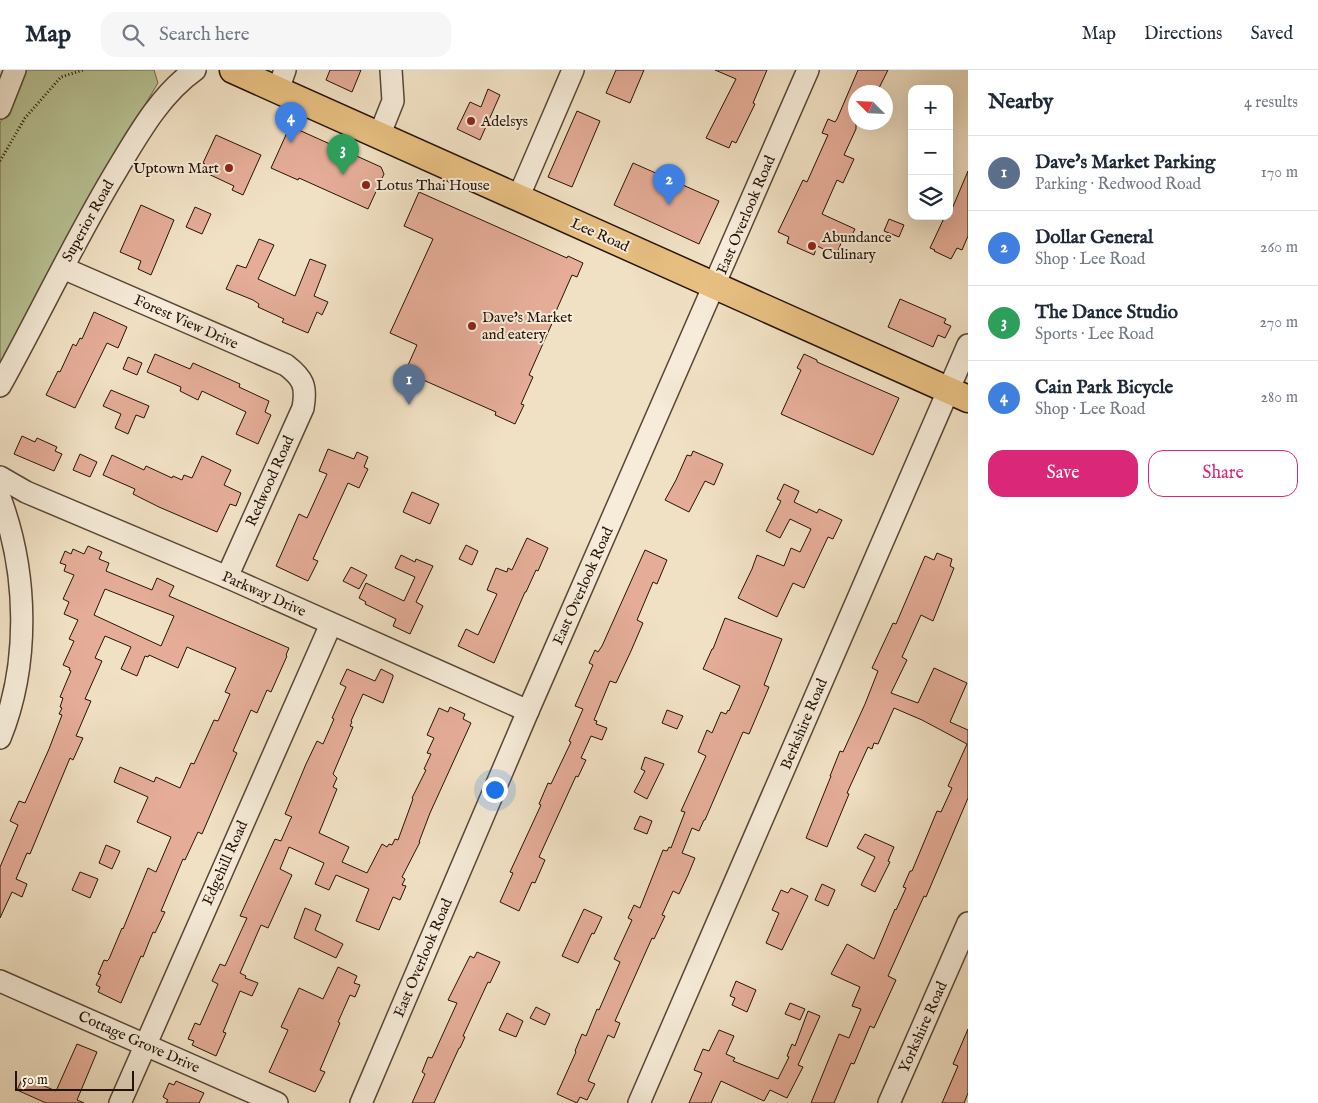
<!DOCTYPE html>
<html lang="en">
<head>
<meta charset="utf-8">
<style>
  :root { --surface:#fff; --page:#f6f6f7; --text:#1f2937; --muted:#747a83; --line:#e0e1e3; --accent:#db2777 }
  body { margin:0; font-family:"IM FELL English",serif; background:var(--page); color:var(--text) }
  .controls { position:absolute; right:15px; top:15px; display:grid; overflow:hidden; border-radius:10px; box-shadow:0 5px 20px #0002 }
  .controls button { width:45px; height:45px; display:grid; place-items:center; padding:0; border:0; border-bottom:1px solid var(--line); background:var(--surface); color:var(--text); font:25px sans-serif }
  .compass { position:absolute; left:848px; top:15px; width:45px; height:45px; border-radius:50%; background:var(--surface); box-shadow:0 5px 20px #0002; rotate:294deg }
  .scale { position:absolute; left:15px; bottom:12px; width:119px; box-sizing:border-box; padding-left:5px; border:2px solid #261307; border-top:0; font-size:14px; line-height:18px; white-space:nowrap; color:#261307; -webkit-text-stroke:4px #f6ecd9; paint-order:stroke }
  .you { position:absolute; left:494px; top:719px; width:18px; height:18px; margin:-12px; border:4px solid #fff; border-radius:50%; background:#1a73e8; box-shadow:0 0 0 8px #1a73e833 }
  .badge { display:grid; place-items:center; width:32px; height:32px; border-radius:50%; background:var(--accent); color:#fff; font-size:16px; font-weight:700 }
  .pin { position:absolute; translate:-50% -41px; filter:drop-shadow(0 1px 2px #0008) }
  .pin::after { content:''; position:absolute; top:26px; width:18px; height:15px; background:inherit; clip-path:polygon(0 0,100% 0,50% 100%) }
  .list { margin:0; padding:0; list-style:none }
  h2 { display:flex; justify-content:space-between; align-items:center; height:65px; margin:0; padding:0 20px; font-size:21px }
  h2 small { font-size:16px; font-weight:400; color:var(--muted) }
  .list li { display:grid; grid-template-columns:32px 1fr auto; gap:15px; align-items:center; box-sizing:border-box; height:75px; padding:0 20px; border-top:1px solid var(--line) }
  .list b { display:block; font-size:19px; white-space:nowrap }
  .list p { margin:0; font-size:16px; white-space:nowrap; color:var(--muted) }
  .list em { font-size:16px; font-style:normal; color:var(--muted) }
  .actions { display:flex; gap:10px; padding:15px 20px }
  .actions a { flex:1; padding:11px 0; border:1px solid var(--accent); border-radius:15px; text-align:center; font-size:18px; color:var(--accent) }
  .actions .main { background:var(--accent); color:#fff }
  .icon { flex:none; width:28px; height:28px; fill:none; stroke:currentColor; stroke-width:2; stroke-linecap:round; stroke-linejoin:round }
  .map { position:relative; flex:none; width:968px; height:1033px; overflow:hidden }
  header { display:flex; align-items:center; gap:30px; box-sizing:border-box; height:70px; padding:0 25px; background:var(--surface); border-bottom:1px solid var(--line) }
  header strong { font-size:24px }
  nav { display:flex; gap:28px; margin-inline-start:auto; font-size:18px }
  .search { width:350px; height:45px; background:var(--page); display:flex; align-items:center; gap:12px; box-sizing:border-box; padding:0 18px; border-radius:15px; color:var(--muted); font-size:19px }
  main { display:flex }
  aside { flex:1; background:var(--surface) }
  .map>svg:first-child { display:block }
</style>
</head>
<body>
<header>
<strong>Map</strong>
<div class="search"><svg class="icon" aria-label="search" viewBox="0 0 24 24"><circle cx="10" cy="10" r="6"/><path d="M15 15l6 6"/></svg>Search here</div>
<nav><a>Map</a><a>Directions</a><a>Saved</a></nav>
</header>
<main>
<div class="map">
<svg width="968" height="1033" viewBox="0 0 968 1033">
  <rect width="100%" height="100%" fill="#f1e1c4"/>
  <filter id="stains"><feTurbulence type="fractalNoise" baseFrequency=".004" numOctaves="4"/><feColorMatrix values="0 0 0 0 .2 0 0 0 0 .09 0 0 0 0 .02 0 0 0 .5 -.17"/></filter>
  <radialGradient id="worn" r=".72"><stop offset=".6" stop-color="#630" stop-opacity="0"/><stop offset="1" stop-color="#630" stop-opacity=".3"/></radialGradient>
  <!-- green -->
  <path fill="#b8c395" stroke="#6f6b4e" d="M 25,0 L 154,0 L 158,13 L 94,120 L 0,303 L 0,53 Z"/>
  <!-- building -->
  <g fill="#e5ad98" stroke="#261307" fill-rule="evenodd">
    <path d="M 330,0 L 361,0 L 352,22 L 326,10 Z"/>
    <path d="M 616,0 L 644,0 L 630,33 L 606,23 Z"/>
    <path d="M 715,0 L 767,0 L 753,33 L 755,34 L 736,73 L 732,71 L 729,78 L 706,68 L 736,9 Z"/>
    <path d="M 858,0 L 888,0 L 877,22 L 856,22 L 856,59 L 844,85 L 854,89 L 843,113 L 837,110 L 822,144 L 855,159 L 848,173 L 842,171 L 836,185 L 817,176 L 814,185 L 787,173 L 789,167 L 778,162 L 803,110 L 807,112 L 828,65 L 822,63 L 828,49 L 835,52 L 837,49 Z"/>
    <path d="M 488,19 L 500,25 L 480,70 L 457,59 L 470,32 L 481,37 Z"/>
    <path d="M 577,41 L 600,51 L 572,117 L 548,107 Z"/>
    <path d="M 290,56 L 381,97 L 384,104 L 368,139 L 299,108 L 298,110 L 271,98 Z"/>
    <path d="M 216,65 L 261,85 L 243,125 L 232,120 L 234,116 L 202,101 L 205,94 L 203,93 Z"/>
    <path d="M 633,93 L 719,131 L 699,174 L 614,135 Z"/>
    <path d="M 968,101 L 968,166 L 962,180 L 957,178 L 951,189 L 934,181 L 935,180 L 930,178 L 945,146 L 949,146 Z"/>
    <path d="M 419,122 L 567,188 L 568,186 L 583,193 L 577,207 L 572,205 L 553,248 L 554,249 L 529,305 L 533,307 L 521,334 L 524,335 L 515,354 L 495,345 L 496,342 L 405,302 L 417,275 L 390,263 L 433,169 L 404,156 Z"/>
    <path d="M 141,135 L 174,150 L 151,205 L 138,199 L 141,191 L 120,182 Z"/>
    <path d="M 195,137 L 211,144 L 202,164 L 186,157 Z"/>
    <path d="M 889,149 L 904,155 L 899,167 L 884,161 Z"/>
    <path d="M 259,169 L 274,175 L 258,209 L 295,226 L 310,189 L 326,195 L 314,226 L 328,232 L 322,245 L 317,242 L 308,263 L 282,252 L 284,249 L 258,237 L 259,234 L 253,230 L 226,219 L 237,195 L 246,198 Z"/>
    <path d="M 900,229 L 946,249 L 944,253 L 951,256 L 945,268 L 938,265 L 933,277 L 888,257 Z"/>
    <path d="M 94,242 L 127,257 L 118,278 L 107,273 L 75,338 L 46,325 L 58,301 L 60,302 L 73,274 L 76,276 L 80,268 L 82,269 Z"/>
    <path d="M 155,284 L 190,299 L 193,293 L 240,314 L 239,317 L 269,331 L 265,342 L 271,345 L 258,374 L 236,364 L 246,342 L 202,321 L 198,330 L 180,321 L 181,317 L 147,302 Z"/>
    <path d="M 804,284 L 817,290 L 817,292 L 899,328 L 873,385 L 781,344 L 801,300 L 797,298 Z"/>
    <path d="M 128,287 L 142,293 L 137,305 L 123,299 Z"/>
    <path d="M 111,320 L 149,336 L 144,348 L 136,345 L 128,364 L 115,358 L 121,344 L 103,336 Z"/>
    <path d="M 22,366 L 35,372 L 37,368 L 57,377 L 55,381 L 62,384 L 54,401 L 14,384 Z"/>
    <path d="M 328,379 L 354,389 L 357,382 L 368,387 L 364,397 L 368,399 L 359,418 L 348,413 L 313,489 L 318,491 L 308,511 L 276,496 L 299,444 L 307,448 L 327,404 L 319,401 Z"/>
    <path d="M 693,381 L 723,394 L 714,415 L 705,411 L 689,442 L 665,430 L 676,410 L 687,385 L 691,386 Z"/>
    <path d="M 80,384 L 97,392 L 90,407 L 73,400 Z"/>
    <path d="M 112,385 L 144,400 L 146,396 L 172,408 L 173,406 L 182,410 L 184,405 L 192,408 L 202,386 L 231,400 L 224,415 L 241,423 L 236,436 L 230,434 L 217,462 L 159,437 L 133,424 L 135,419 L 103,405 Z"/>
    <path d="M 784,414 L 799,421 L 794,432 L 817,443 L 819,439 L 842,450 L 833,469 L 828,467 L 804,518 L 793,513 L 777,547 L 738,528 L 752,499 L 757,485 L 784,496 L 791,478 L 800,482 L 811,459 L 790,449 L 780,468 L 766,461 L 781,431 L 777,429 Z"/>
    <path d="M 412,422 L 439,434 L 430,454 L 403,442 Z"/>
    <path d="M 527,468 L 548,478 L 538,501 L 536,500 L 526,522 L 525,522 L 494,593 L 458,576 L 466,559 L 478,565 L 497,524 L 487,520 L 496,498 L 507,502 L 508,498 L 512,500 Z"/>
    <path d="M 466,475 L 478,481 L 472,495 L 459,489 Z"/>
    <path d="M 88,476 L 102,482 L 99,489 L 109,493 L 106,501 L 152,520 L 157,508 L 174,516 L 169,526 L 289,578 L 286,585 L 287,586 L 271,622 L 267,620 L 257,643 L 251,640 L 233,681 L 237,683 L 202,764 L 198,762 L 185,790 L 183,789 L 161,841 L 165,842 L 155,863 L 153,862 L 143,887 L 141,886 L 121,933 L 98,922 L 100,917 L 96,915 L 101,905 L 98,904 L 104,890 L 107,891 L 109,889 L 122,858 L 123,859 L 148,798 L 156,802 L 171,767 L 137,752 L 148,727 L 114,712 L 120,697 L 154,712 L 156,707 L 180,718 L 191,693 L 194,694 L 214,650 L 218,651 L 230,624 L 225,622 L 236,598 L 187,577 L 178,598 L 149,585 L 148,587 L 145,586 L 137,606 L 121,599 L 131,577 L 105,566 L 95,588 L 102,591 L 85,629 L 91,631 L 76,666 L 83,668 L 73,690 L 70,688 L 30,784 L 27,783 L 16,809 L 27,814 L 22,827 L 12,822 L 0,848 L 0,797 L 18,755 L 10,751 L 19,731 L 25,733 L 49,679 L 62,645 L 59,644 L 62,638 L 60,637 L 63,628 L 60,627 L 71,601 L 69,600 L 70,598 L 63,595 L 74,571 L 69,569 L 78,550 L 64,544 L 69,532 L 63,529 L 74,505 L 64,501 L 66,495 L 60,493 L 65,481 L 71,484 L 73,479 L 84,484 ZM 105,519 L 174,546 L 161,576 L 94,545 Z"/>
    <path d="M 645,480 L 667,490 L 657,514 L 653,512 L 637,550 L 643,553 L 631,581 L 616,613 L 610,611 L 594,650 L 597,651 L 596,654 L 607,658 L 602,670 L 591,666 L 581,688 L 586,690 L 578,707 L 576,706 L 539,787 L 545,790 L 535,813 L 532,812 L 519,841 L 500,832 L 513,803 L 510,802 L 541,735 L 539,734 L 548,713 L 551,714 L 571,672 L 569,671 L 583,639 L 575,636 L 593,595 L 589,593 L 595,580 L 598,582 L 602,576 Z"/>
    <path d="M 937,483 L 952,489 L 950,496 L 954,498 L 933,551 L 921,545 L 902,587 L 907,590 L 891,623 L 918,633 L 934,598 L 967,613 L 950,652 L 968,660 L 968,728 L 926,827 L 924,826 L 888,906 L 896,910 L 874,958 L 870,956 L 854,994 L 851,993 L 834,1033 L 811,1033 L 839,964 L 849,968 L 861,939 L 852,936 L 860,917 L 831,904 L 847,874 L 874,889 L 895,839 L 896,840 L 906,818 L 903,817 L 910,801 L 912,801 L 937,741 L 941,742 L 952,718 L 948,716 L 967,674 L 922,650 L 894,638 L 878,674 L 874,673 L 872,679 L 868,677 L 847,723 L 849,724 L 827,777 L 806,768 L 831,706 L 830,706 L 840,681 L 843,682 L 865,634 L 878,601 L 872,598 L 893,553 L 896,554 L 925,486 L 934,490 Z"/>
    <path d="M 401,485 L 415,492 L 416,489 L 433,496 L 416,532 L 423,536 L 410,564 L 393,556 L 396,549 L 365,534 L 366,532 L 359,528 L 366,513 L 404,531 L 415,507 L 395,498 Z"/>
    <path d="M 351,497 L 367,505 L 359,519 L 343,511 Z"/>
    <path d="M 725,548 L 782,569 L 764,615 L 769,617 L 749,664 L 743,662 L 705,750 L 704,750 L 699,761 L 692,758 L 682,783 L 695,788 L 688,805 L 679,824 L 673,821 L 662,845 L 665,846 L 654,869 L 652,868 L 615,951 L 620,953 L 614,968 L 608,965 L 588,1011 L 595,1014 L 587,1030 L 580,1027 L 577,1033 L 557,1024 L 576,982 L 575,981 L 582,964 L 586,966 L 597,939 L 599,940 L 620,892 L 614,889 L 632,850 L 628,848 L 634,835 L 640,838 L 663,780 L 667,781 L 669,777 L 671,778 L 685,742 L 681,741 L 706,686 L 698,682 L 707,660 L 712,663 L 721,642 L 726,644 L 728,640 L 729,641 L 740,616 L 703,599 L 712,579 L 713,579 Z"/>
    <path d="M 347,599 L 375,611 L 381,599 L 393,605 L 393,607 L 383,633 L 363,624 L 351,651 L 352,652 L 350,656 L 353,657 L 333,704 L 337,708 L 333,717 L 337,719 L 319,763 L 349,777 L 342,792 L 367,803 L 382,774 L 387,777 L 389,774 L 392,775 L 395,769 L 398,770 L 413,729 L 412,728 L 426,700 L 424,699 L 431,684 L 427,683 L 434,668 L 427,665 L 439,638 L 448,642 L 450,637 L 465,644 L 463,649 L 471,653 L 430,743 L 419,772 L 420,772 L 402,807 L 405,809 L 402,815 L 406,816 L 400,830 L 393,827 L 379,860 L 356,851 L 369,819 L 336,805 L 329,820 L 315,814 L 324,793 L 289,777 L 280,799 L 292,805 L 268,858 L 261,855 L 240,903 L 246,906 L 245,908 L 258,913 L 252,926 L 240,921 L 223,962 L 226,963 L 216,986 L 192,975 L 194,971 L 188,969 L 195,953 L 200,955 L 218,914 L 212,911 L 220,894 L 225,896 L 247,848 L 240,846 L 275,769 L 281,771 L 291,748 L 292,747 L 285,744 L 306,694 L 317,671 L 323,674 L 334,649 L 332,648 L 346,617 L 340,614 Z"/>
    <path d="M 667,640 L 683,646 L 677,659 L 662,653 Z"/>
    <path d="M 645,687 L 664,694 L 647,729 L 634,722 L 645,701 L 641,699 Z"/>
    <path d="M 640,746 L 652,751 L 647,764 L 634,759 Z"/>
    <path d="M 865,764 L 894,777 L 888,791 L 890,792 L 875,822 L 861,815 L 875,787 L 857,778 Z"/>
    <path d="M 106,775 L 120,781 L 112,799 L 99,793 Z"/>
    <path d="M 80,802 L 98,809 L 90,828 L 72,820 Z"/>
    <path d="M 822,814 L 835,820 L 828,836 L 815,830 Z"/>
    <path d="M 791,818 L 808,826 L 782,880 L 766,873 L 779,843 L 772,840 L 781,820 L 788,823 Z"/>
    <path d="M 305,838 L 321,845 L 315,860 L 343,874 L 336,888 L 294,868 Z"/>
    <path d="M 584,839 L 602,847 L 594,864 L 592,863 L 578,893 L 562,886 Z"/>
    <path d="M 477,882 L 500,892 L 490,913 L 488,912 L 463,966 L 465,967 L 460,978 L 459,978 L 434,1033 L 412,1033 L 425,1004 L 422,1002 L 428,987 L 432,988 L 457,933 L 448,930 L 470,886 L 474,888 Z"/>
    <path d="M 338,897 L 357,906 L 354,913 L 360,915 L 355,927 L 350,925 L 338,952 L 340,953 L 320,1000 L 325,1002 L 315,1022 L 269,1002 L 288,960 L 281,957 L 299,918 L 323,929 Z"/>
    <path d="M 736,911 L 756,920 L 747,942 L 732,935 L 735,928 L 730,926 Z"/>
    <path d="M 790,933 L 805,939 L 800,950 L 785,944 Z"/>
    <path d="M 536,937 L 550,944 L 545,955 L 530,948 Z"/>
    <path d="M 808,941 L 820,946 L 798,995 L 803,997 L 787,1028 L 770,1020 L 764,1031 L 721,1011 L 711,1033 L 689,1033 L 702,1003 L 694,1000 L 703,979 L 709,981 L 719,960 L 734,966 L 726,984 L 735,988 L 733,991 L 778,1009 L 789,987 L 787,986 L 792,974 L 795,976 Z"/>
    <path d="M 507,943 L 523,951 L 516,967 L 499,960 Z"/>
    <path d="M 968,959 L 968,1023 L 964,1033 L 942,1033 L 958,996 L 953,994 Z"/>
    <path d="M 77,974 L 97,982 L 77,1030 L 84,1033 L 46,1033 L 17,1020 L 23,1007 L 56,1021 Z"/>
    <path d="M 176,1011 L 204,1023 L 199,1033 L 166,1033 L 168,1030 L 163,1027 L 169,1013 L 174,1015 Z"/>
  </g>
  <g fill="none" stroke-linecap="round" stroke-linejoin="round">
    <defs>
      <g id="minor">
        <path d="M 278,20 L 285,0"/>
        <path d="M 0,38 L 15,0"/>
        <path d="M 379,66 L 393,31 L 391,0"/>
        <path d="M 518,128 L 573,0"/>
        <path d="M 63,198 L 286,295 C 303,308 307,316 303,338 L 227,507"/>
        <path d="M 0,316 C 40,244 75,169 118,98 C 139,63 161,24 195,0"/>
        <path d="M 0,407 L 26,422 L 227,507 L 528,641"/>
        <path d="M 0,428 C 28,503 30,594 0,668"/>
        <path d="M 0,911 L 277,1033"/>
        <path d="M 120,1033 L 331,554"/>
        <path d="M 361,1033 L 528,641 L 808,0"/>
        <path d="M 639,1033 L 968,275"/>
        <path d="M 889,1033 L 968,853"/>
      </g>
      <path id="major" d="M 233,0 L 968,329"/>
    </defs>
    <!-- minor casing -->
    <use href="#minor" stroke="#594636" stroke-width="24"/>
    <!-- major casing -->
    <use href="#major" stroke="#261307" stroke-width="29"/>
    <!-- path -->
    <path stroke="#261307" stroke-width="3" stroke-dasharray="1 2.5" stroke-linecap="butt" d="M 0,91 L 25,48 L 61,7 L 83,0"/>
    <!-- minor -->
    <use href="#minor" stroke="#f6ecd9" stroke-width="21"/>
    <!-- major -->
    <use href="#major" stroke="#e8c082" stroke-width="26"/>
  </g>
  <!-- markers -->
  <g fill="#8f2418" stroke="#f6ecd9" stroke-width="2">
    <circle cx="471" cy="51" r="5"/>
    <circle cx="229" cy="98" r="5"/>
    <circle cx="366" cy="115" r="5"/>
    <circle cx="812" cy="176" r="5"/>
    <circle cx="472" cy="256" r="5"/>
  </g>
  <g text-anchor="middle" dominant-baseline="central" stroke-width="4" stroke-linejoin="round" paint-order="stroke">
    <!-- poi labels -->
    <g font-size="15" fill="#261307" stroke="#f6ecd9" text-anchor="start">
      <text x="481" y="51">Adelsys</text>
      <text x="219" y="98" text-anchor="end">Uptown Mart</text>
      <text x="376" y="115">Lotus Thai House</text>
      <text x="822" y="167">Abundance<tspan x="822" dy="17">Culinary</tspan></text>
      <text x="482" y="247">Dave's Market<tspan x="482" dy="17">and eatery</tspan></text>
    </g>
    <!-- street labels -->
    <g font-size="15" fill="#261307" stroke="#f6ecd9">
      <text transform="translate(746 145) rotate(-67)">East Overlook Road</text>
      <text transform="translate(88 151) rotate(-61)">Superior Road</text>
      <text transform="translate(600 165) rotate(24)">Lee Road</text>
      <text transform="translate(186 252) rotate(24)">Forest View Drive</text>
      <text transform="translate(270 411) rotate(-66)">Redwood Road</text>
      <text transform="translate(583 516) rotate(-66)">East Overlook Road</text>
      <text transform="translate(264 524) rotate(24)">Parkway Drive</text>
      <text transform="translate(804 654) rotate(-67)">Berkshire Road</text>
      <text transform="translate(225 793) rotate(-66)">Edgehill Road</text>
      <text transform="translate(423 888) rotate(-67)">East Overlook Road</text>
      <text transform="translate(923 957) rotate(-66)">Yorkshire Road</text>
      <text transform="translate(139 972) rotate(24)">Cottage Grove Drive</text>
    </g>
  </g>
  <rect width="100%" height="100%" filter="url(#stains)"/>
  <rect width="100%" height="100%" fill="url(#worn)"/>
</svg>
<div class="controls">
<button>+</button>
<button>−</button>
<button><svg class="icon" aria-label="layers" viewBox="0 0 24 24"><path d="M12 4l9 5-9 5-9-5zM3 14l9 5 9-5"/></svg></button>
</div>
<svg class="compass" viewBox="-18 -18 36 36"><path d="M0-13l5 13h-10z" fill="#e53935"/><path d="M0 13l5-13h-10z" fill="#747a83"/></svg>
<div class="scale">50 m</div>
<div class="you"></div>
<div class="pin badge" style="left:409px;top:335px;background:#5c6f8a">1</div>
<div class="pin badge" style="left:669px;top:135px;background:#3f7fe0">2</div>
<div class="pin badge" style="left:343px;top:105px;background:#2e9e5b">3</div>
<div class="pin badge" style="left:291px;top:73px;background:#3f7fe0">4</div>
</div>
<aside>
<h2>Nearby<small>4 results</small></h2>
<ul class="list">
<li><span class="badge" style="background:#5c6f8a">1</span><div><b>Dave's Market Parking</b><p>Parking · Redwood Road</p></div><em>170 m</em></li>
<li><span class="badge" style="background:#3f7fe0">2</span><div><b>Dollar General</b><p>Shop · Lee Road</p></div><em>260 m</em></li>
<li><span class="badge" style="background:#2e9e5b">3</span><div><b>The Dance Studio</b><p>Sports · Lee Road</p></div><em>270 m</em></li>
<li><span class="badge" style="background:#3f7fe0">4</span><div><b>Cain Park Bicycle</b><p>Shop · Lee Road</p></div><em>280 m</em></li>
</ul>
<div class="actions"><a class="main">Save</a><a>Share</a></div>
</aside>
</main>
</body>
</html>
